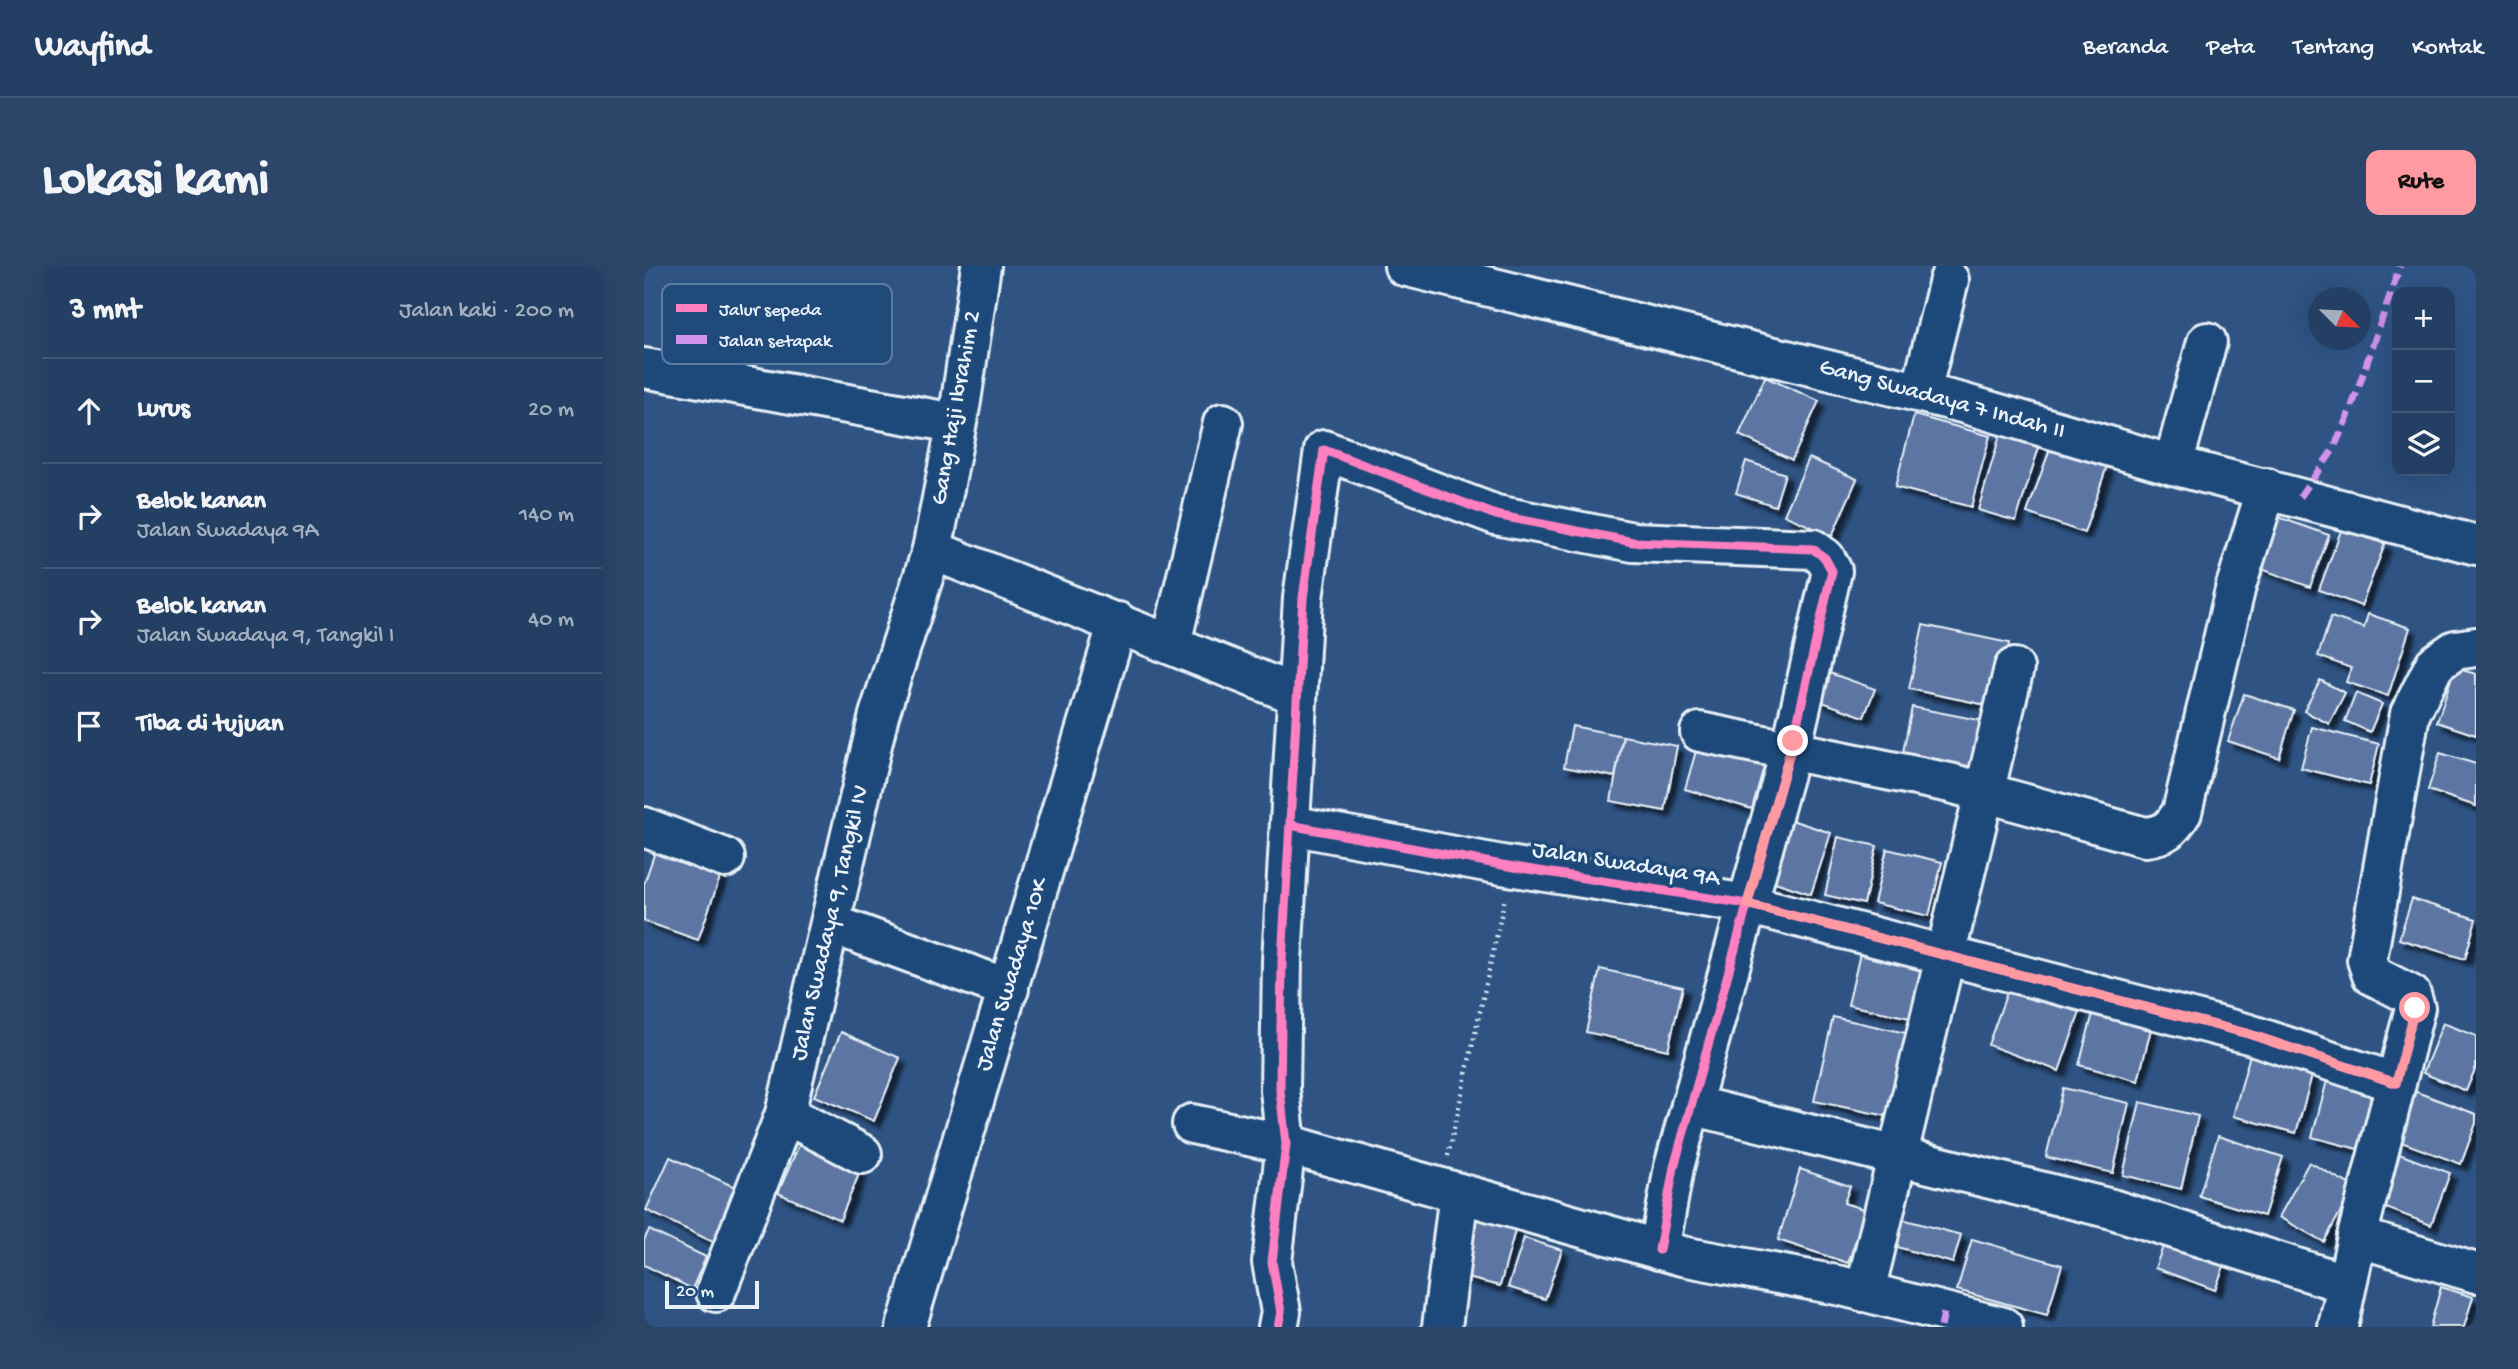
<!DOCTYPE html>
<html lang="id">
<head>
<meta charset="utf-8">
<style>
  :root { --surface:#233f63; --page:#2b4669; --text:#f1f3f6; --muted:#a3afbe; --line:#405878; --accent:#ff9aa2 }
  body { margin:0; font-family:"Gochi Hand",sans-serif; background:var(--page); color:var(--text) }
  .controls { position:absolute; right:21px; top:21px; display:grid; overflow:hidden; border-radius:14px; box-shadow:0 7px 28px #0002 }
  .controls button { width:63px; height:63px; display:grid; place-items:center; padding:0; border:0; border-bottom:2px solid var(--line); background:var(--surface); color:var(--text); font:35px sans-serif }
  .compass { position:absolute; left:1664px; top:21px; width:63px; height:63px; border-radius:50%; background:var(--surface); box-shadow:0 7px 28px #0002; rotate:114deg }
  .scale { position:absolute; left:21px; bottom:18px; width:94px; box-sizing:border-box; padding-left:7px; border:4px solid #e8f1f8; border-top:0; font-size:19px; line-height:24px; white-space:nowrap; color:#e8f1f8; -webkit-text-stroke:5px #1f4a7a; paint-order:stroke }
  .stop { position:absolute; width:21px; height:21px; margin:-16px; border:5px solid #ff9aa2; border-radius:50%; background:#fff }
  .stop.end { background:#ff9aa2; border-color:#fff; box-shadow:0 2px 7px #0008 }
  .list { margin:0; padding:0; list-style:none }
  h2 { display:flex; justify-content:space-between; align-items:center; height:91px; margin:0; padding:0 28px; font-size:30px }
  h2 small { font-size:23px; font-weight:400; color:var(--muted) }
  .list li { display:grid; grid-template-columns:46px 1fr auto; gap:21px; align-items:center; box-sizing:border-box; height:105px; padding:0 28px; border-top:2px solid var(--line) }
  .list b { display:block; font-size:26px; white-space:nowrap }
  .list p { margin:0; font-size:23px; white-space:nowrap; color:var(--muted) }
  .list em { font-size:23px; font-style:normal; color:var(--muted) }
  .icon { flex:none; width:38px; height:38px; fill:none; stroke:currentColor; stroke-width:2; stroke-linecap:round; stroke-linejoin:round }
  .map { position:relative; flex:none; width:1832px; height:1061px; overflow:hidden; border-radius:14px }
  header { display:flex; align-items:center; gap:42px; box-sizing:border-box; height:98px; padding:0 35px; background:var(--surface); border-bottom:2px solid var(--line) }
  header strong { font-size:33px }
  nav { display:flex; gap:38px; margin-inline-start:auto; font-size:24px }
  .intro { display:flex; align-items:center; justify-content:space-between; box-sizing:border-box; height:168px; padding:0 42px }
  h1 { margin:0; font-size:49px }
  .button { padding:18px 32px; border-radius:14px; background:var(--accent); color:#111; font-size:24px; font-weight:700 }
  main { display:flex; gap:42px; padding:0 42px }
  aside { flex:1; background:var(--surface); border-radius:14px; box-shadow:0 7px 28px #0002 }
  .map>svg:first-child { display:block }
</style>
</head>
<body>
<header>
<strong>Wayfind</strong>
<nav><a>Beranda</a><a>Peta</a><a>Tentang</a><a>Kontak</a></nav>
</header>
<div class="intro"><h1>Lokasi kami</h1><a class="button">Rute</a></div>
<main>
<aside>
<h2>3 mnt<small>Jalan kaki · 200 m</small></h2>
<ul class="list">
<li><svg class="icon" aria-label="ahead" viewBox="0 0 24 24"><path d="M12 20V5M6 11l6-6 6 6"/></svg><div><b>Lurus</b></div><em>20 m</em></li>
<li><svg class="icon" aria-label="right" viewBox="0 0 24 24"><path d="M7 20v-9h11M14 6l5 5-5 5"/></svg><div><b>Belok kanan</b><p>Jalan Swadaya 9A</p></div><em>140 m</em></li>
<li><svg class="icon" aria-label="right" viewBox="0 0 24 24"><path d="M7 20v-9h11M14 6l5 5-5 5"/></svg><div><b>Belok kanan</b><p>Jalan Swadaya 9, Tangkil I</p></div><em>40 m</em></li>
<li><svg class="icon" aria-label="arrive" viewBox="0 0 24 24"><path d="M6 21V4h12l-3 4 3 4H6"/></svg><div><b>Tiba di tujuan</b></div></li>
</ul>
</aside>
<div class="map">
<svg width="1832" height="1061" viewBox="0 0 1832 1061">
  <defs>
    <filter id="shadow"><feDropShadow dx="6" dy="6" stdDeviation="2" flood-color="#0009"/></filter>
  </defs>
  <rect width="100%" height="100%" fill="#2f5484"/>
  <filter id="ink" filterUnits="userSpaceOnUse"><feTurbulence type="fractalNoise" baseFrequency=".0143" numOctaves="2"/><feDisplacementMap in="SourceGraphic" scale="14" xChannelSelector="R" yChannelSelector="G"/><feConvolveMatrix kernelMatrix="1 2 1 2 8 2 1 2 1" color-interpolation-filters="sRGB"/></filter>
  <g filter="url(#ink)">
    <!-- building -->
    <g fill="#5d75a2" stroke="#e8f1f8" stroke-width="2" filter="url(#shadow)">
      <path d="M 1121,111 L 1175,135 L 1148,194 L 1095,169 Z"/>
      <path d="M 1270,149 L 1346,170 L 1327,241 L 1251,221 Z"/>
      <path d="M 1357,166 L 1396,178 L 1372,255 L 1334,244 Z"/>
      <path d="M 1407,180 L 1463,200 L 1440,267 L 1383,247 Z"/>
      <path d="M 1165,192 L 1213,213 L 1188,270 L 1140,249 Z"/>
      <path d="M 1102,195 L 1141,208 L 1131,240 L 1092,227 Z"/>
      <path d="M 1634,251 L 1685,269 L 1666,321 L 1615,302 Z"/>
      <path d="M 1698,262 L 1741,278 L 1717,340 L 1675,324 Z"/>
      <path d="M 1724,348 L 1766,362 L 1744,430 L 1702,416 L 1707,402 L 1674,390 L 1687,351 L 1720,362 Z"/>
      <path d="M 1279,359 L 1365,377 L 1352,441 L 1265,423 Z"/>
      <path d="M 1811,402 L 1832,408 L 1832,469 L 1793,456 Z"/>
      <path d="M 1180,405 L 1231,423 L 1220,451 L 1170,433 Z"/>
      <path d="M 1676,414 L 1701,427 L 1685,458 L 1660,445 Z"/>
      <path d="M 1712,427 L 1738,438 L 1726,466 L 1701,455 Z"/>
      <path d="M 1600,428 L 1650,444 L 1635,492 L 1584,475 Z"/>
      <path d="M 1268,441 L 1340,455 L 1330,505 L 1258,491 Z"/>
      <path d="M 928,460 L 979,470 L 971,511 L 920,501 Z"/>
      <path d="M 1668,461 L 1735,478 L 1725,519 L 1657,502 Z"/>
      <path d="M 979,470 L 1033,480 L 1021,545 L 967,535 Z"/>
      <path d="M 1054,478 L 1121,498 L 1108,543 L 1041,523 Z"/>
      <path d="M 1796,487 L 1832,498 L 1832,540 L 1784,524 Z"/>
      <path d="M 1138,551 L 1187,567 L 1167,628 L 1119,612 Z"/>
      <path d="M 1194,571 L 1233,580 L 1220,638 L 1181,629 Z"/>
      <path d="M 14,577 L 80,600 L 54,674 L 0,655 L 0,618 Z"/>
      <path d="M 1243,583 L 1298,596 L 1285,650 L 1230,637 Z"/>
      <path d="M 1768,633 L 1832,653 L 1821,693 L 1755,673 Z"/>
      <path d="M 1217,683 L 1284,698 L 1271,753 L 1204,739 Z"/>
      <path d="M 956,703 L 1039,721 L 1024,784 L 942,766 Z"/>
      <path d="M 1366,718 L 1437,743 L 1415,805 L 1344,779 Z"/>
      <path d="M 1451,740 L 1509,755 L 1494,815 L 1435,799 Z"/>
      <path d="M 1189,751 L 1262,767 L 1243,850 L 1170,835 Z"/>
      <path d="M 1799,757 L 1832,770 L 1832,801 L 1822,825 L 1779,807 Z"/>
      <path d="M 197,766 L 256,792 L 230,855 L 170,830 Z"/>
      <path d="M 1607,785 L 1670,802 L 1652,867 L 1589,850 Z"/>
      <path d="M 1684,811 L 1740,825 L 1725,886 L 1668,871 Z"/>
      <path d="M 1419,822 L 1485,837 L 1469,907 L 1402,891 Z"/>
      <path d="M 1767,824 L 1832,848 L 1832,857 L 1817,898 L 1749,873 Z"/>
      <path d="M 1496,836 L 1554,850 L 1537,923 L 1479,909 Z"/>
      <path d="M 159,870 L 220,896 L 196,954 L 134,927 Z"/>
      <path d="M 1574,870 L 1639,891 L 1620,950 L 1555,930 Z"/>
      <path d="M 1747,885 L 1806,907 L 1787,959 L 1729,937 Z"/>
      <path d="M 26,891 L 95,923 L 71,977 L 2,944 Z"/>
      <path d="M 1665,896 L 1710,921 L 1680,976 L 1635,951 Z"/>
      <path d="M 1156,903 L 1206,920 L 1200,937 L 1222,944 L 1204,997 L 1134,974 Z"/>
      <path d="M 828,945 L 873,957 L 856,1020 L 811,1009 Z"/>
      <path d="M 1258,953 L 1317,969 L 1309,997 L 1250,980 Z"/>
      <path d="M 5,964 L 62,991 L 48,1023 L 0,999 L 0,974 Z"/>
      <path d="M 1523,970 L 1583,992 L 1571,1024 L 1511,1002 Z"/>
      <path d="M 880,972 L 918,984 L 901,1033 L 864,1021 Z"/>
      <path d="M 1328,973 L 1418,999 L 1403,1049 L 1313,1024 Z"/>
      <path d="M 1797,1021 L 1829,1031 L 1820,1061 L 1786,1061 Z"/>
    </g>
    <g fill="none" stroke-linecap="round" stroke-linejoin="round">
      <defs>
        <g id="minor">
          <path d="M 760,0 L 1318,137 L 1529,199 L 1832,279"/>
          <path d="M 0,102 L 311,157"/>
          <path d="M 1277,126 L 1305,14"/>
          <path d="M 1529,199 L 1563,76"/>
          <path d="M 288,284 L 653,429"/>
          <path d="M 527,378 L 579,157"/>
          <path d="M 1056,466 L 1306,517 L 1501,571 C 1521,569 1528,563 1538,546 L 1592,320 L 1623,222"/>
          <path d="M 646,559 L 858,599 L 1103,638 L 1605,768 L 1752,817"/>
          <path d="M 0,561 L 81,592"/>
          <path d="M 188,658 L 365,723"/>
          <path d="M 1047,839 L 1468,943 L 1703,1018"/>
          <path d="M 141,848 L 218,888"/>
          <path d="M 548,858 L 642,878 L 1038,990 L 1198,1020 L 1359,1061"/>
          <path d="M 1713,971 L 1832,1007"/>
          <path d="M 72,1026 L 141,848 L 235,449 L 288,284 L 317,135 L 337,0"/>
          <path d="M 1221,1026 L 1370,402"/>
          <path d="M 262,1061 L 474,356"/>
          <path d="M 634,1061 L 637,1046 L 628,996 L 642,878 L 636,824 L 638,695 L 659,332 L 680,184 L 852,249 L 989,276 L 1169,283 L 1181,292 L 1188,305 L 1149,475 L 1030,901 L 1015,984"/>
          <path d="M 798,1061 L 815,927"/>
          <path d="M 1694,1061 L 1713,971 L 1771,742 L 1767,729 L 1728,709 L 1723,694 L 1766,448 L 1791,398 L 1811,384 L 1832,381"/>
        </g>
      </defs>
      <!-- minor casing -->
      <use href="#minor" stroke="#e8f1f8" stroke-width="44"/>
      <!-- path -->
      <path stroke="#e8f1f8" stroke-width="4.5" stroke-dasharray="2 5" stroke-linecap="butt" d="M 804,890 L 861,632"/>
      <!-- minor -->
      <use href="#minor" stroke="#1f4a7a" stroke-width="38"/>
      <!-- quiet -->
      <g stroke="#d193ec" stroke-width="7" stroke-dasharray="14 7" stroke-linecap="butt">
        <path d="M 1656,231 L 1689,184 L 1707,143 L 1756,0"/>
        <path d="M 1297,1061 L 1300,1046"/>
      </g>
      <defs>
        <g id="cycleway">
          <path d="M 646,559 L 858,599 L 1103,638 L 1605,768 L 1752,817"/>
          <path d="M 634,1061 L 637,1046 L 628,996 L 642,878 L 636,824 L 638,695 L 659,332 L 680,184 L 852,249 L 989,276 L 1169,283 L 1181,292 L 1188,305 L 1149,475 L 1030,901 L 1015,984"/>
        </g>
      </defs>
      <!-- cycleway casing -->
      <use href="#cycleway" stroke="#1f4a7a" stroke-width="13"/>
      <!-- cycleway -->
      <use href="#cycleway" stroke="#ff80c0" stroke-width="9"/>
    </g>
  </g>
  <g fill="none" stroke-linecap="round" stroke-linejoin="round" filter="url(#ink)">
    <!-- route -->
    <path stroke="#ff9aa2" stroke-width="9" d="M 1149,475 L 1103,638 L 1605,768 L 1752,817 L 1771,742"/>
  </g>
  <g text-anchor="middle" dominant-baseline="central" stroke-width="7" stroke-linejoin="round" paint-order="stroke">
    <!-- street labels -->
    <g font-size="24" fill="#e8f1f8" stroke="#1f4a7a">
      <text transform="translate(1298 134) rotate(15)">Gang Swadaya 7 Indah II</text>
      <text transform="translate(313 142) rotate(-80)">Gang Haji Ibrahim 2</text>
      <text transform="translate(982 599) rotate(9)">Jalan Swadaya 9A</text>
      <text transform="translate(187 657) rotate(-77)">Jalan Swadaya 9, Tangkil IV</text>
      <text transform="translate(369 709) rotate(-73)">Jalan Swadaya 10K</text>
    </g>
  </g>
  <!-- legend -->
  <rect x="18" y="18" width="230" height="80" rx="10" fill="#1f4a7a" stroke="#5b7ca0" stroke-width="2"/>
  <rect x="32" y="38" width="31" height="8" fill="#ff80c0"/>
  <rect x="32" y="69" width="31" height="9" fill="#d193ec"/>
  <g font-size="19" fill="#e8f1f8">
    <text x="75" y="49">Jalur sepeda</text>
    <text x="75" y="80">Jalan setapak</text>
  </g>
</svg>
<div class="controls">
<button>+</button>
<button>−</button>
<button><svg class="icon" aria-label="layers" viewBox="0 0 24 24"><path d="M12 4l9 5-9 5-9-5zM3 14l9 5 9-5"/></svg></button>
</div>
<svg class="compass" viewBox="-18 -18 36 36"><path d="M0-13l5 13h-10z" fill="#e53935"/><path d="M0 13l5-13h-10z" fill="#a3afbe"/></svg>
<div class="scale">20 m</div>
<div class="stop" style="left:1771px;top:742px"></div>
<div class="stop end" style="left:1149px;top:475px"></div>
</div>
</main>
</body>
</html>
